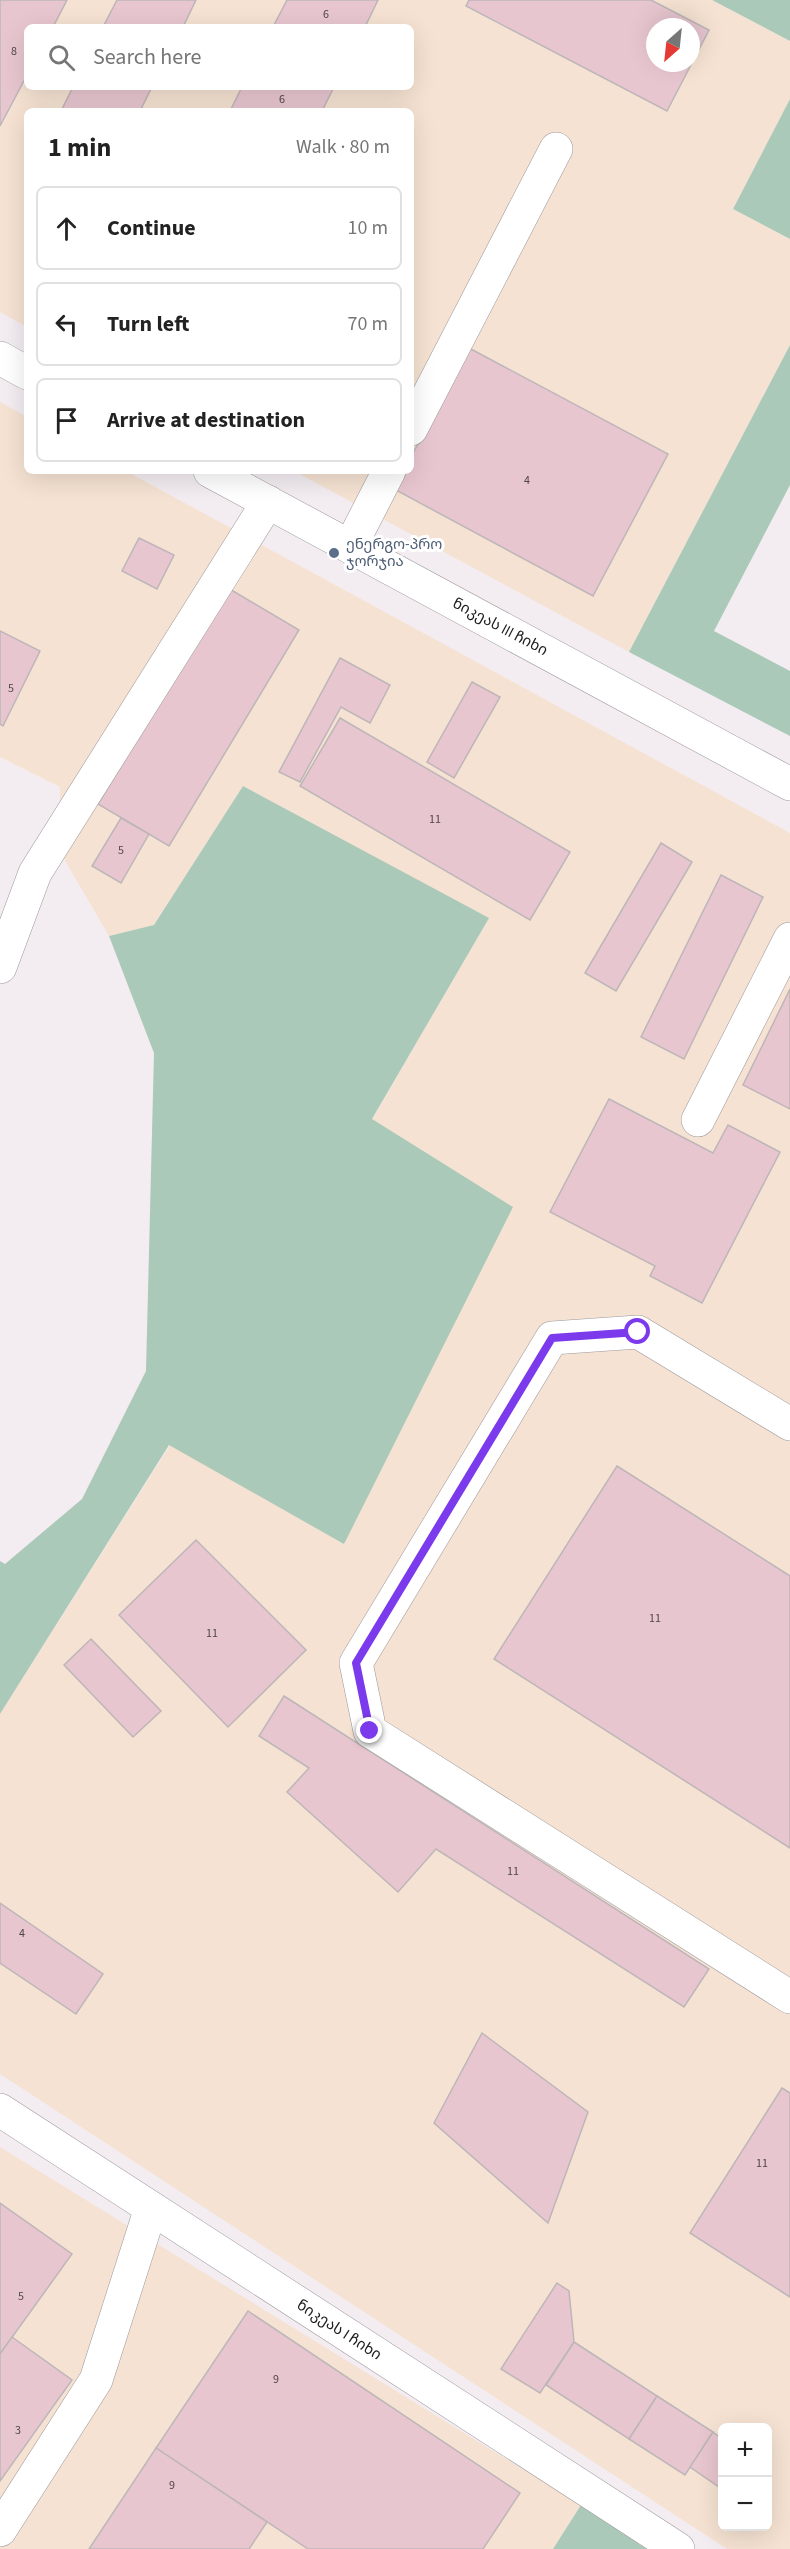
<!DOCTYPE html>
<html lang="en">
<head>
<meta charset="utf-8">
<style>
  :root { --surface:#fff; --page:#f2f2f2; --text:#222; --muted:#767676; --line:#e0e0e0 }
  body { margin:0; font-family:"Source Sans 3","Noto Sans Georgian",sans-serif; background:var(--page); color:var(--text) }
  .controls { position:absolute; right:18px; bottom:18px; display:grid; overflow:hidden; border-radius:9px; box-shadow:0 6px 24px #0002 }
  .controls button { width:54px; height:54px; display:grid; place-items:center; padding:0; border:0; border-bottom:2px solid var(--line); background:var(--surface); color:var(--text); font:30px sans-serif }
  .compass { position:absolute; left:646px; top:18px; width:54px; height:54px; border-radius:50%; background:var(--surface); box-shadow:0 6px 24px #0002; rotate:207deg }
  .stop { position:absolute; width:18px; height:18px; margin:-14px; border:4px solid #7c3aed; border-radius:50%; background:#fff }
  .stop.end { background:#7c3aed; border-color:#fff; box-shadow:0 2px 6px #0008 }
  .list { margin:0; padding:0; list-style:none }
  h2 { display:flex; justify-content:space-between; align-items:center; height:78px; margin:0; padding:0 24px; font-size:26px }
  h2 small { font-size:20px; font-weight:400; color:var(--muted) }
  .list li { display:grid; grid-template-columns:39px 1fr auto; gap:18px; align-items:center; box-sizing:border-box; height:84px; margin:0 12px 12px; padding:0 12px; border:2px solid var(--line); border-radius:9px }
  .list b { display:block; font-size:22px; white-space:nowrap }
  .list em { font-size:20px; font-style:normal; color:var(--muted) }
  .icon { flex:none; width:33px; height:33px; fill:none; stroke:currentColor; stroke-width:2; stroke-linecap:round; stroke-linejoin:round }
  .map { position:relative; flex:none; width:790px; height:2549px; overflow:hidden }
  .search { position:absolute; background:var(--surface); box-shadow:0 6px 24px #0002; left:24px; top:24px; width:390px; height:66px; display:flex; align-items:center; gap:15px; box-sizing:border-box; padding:0 21px; border-radius:9px; color:var(--muted); font-size:22px }
  .panel { position:absolute; background:var(--surface); box-shadow:0 6px 24px #0002; left:24px; top:108px; width:390px; height:366px; border-radius:9px }
  .map>svg:first-child { display:block }
</style>
</head>
<body>
<div class="map">
<svg width="790" height="2549" viewBox="0 0 790 2549">
  <rect width="100%" height="100%" fill="#f3edf2"/>
  <!-- industrial -->
  <g fill="#f5e2d2" fill-rule="evenodd">
    <path d="M 0,0 L 712,0 L 790,41 L 790,99 L 733,209 L 790,239 L 790,345 L 629,652 L 294,471 L 411,471 L 411,111 L 27,111 L 27,327 L 0,312 ZM 27,27 L 411,27 L 411,87 L 27,87 ZM 655,27 L 691,27 L 691,63 L 655,63 Z"/>
    <path d="M 0,402 L 27,417 L 27,471 L 126,471 L 790,833 L 790,2549 L 727,2549 L 0,2074 L 0,1714 L 170,1445 L 345,1544 L 372,1120 L 488,919 L 243,786 L 154,925 L 109,936 L 60,852 L 60,787 L 0,757 ZM 722,2428 L 768,2428 L 768,2526 L 722,2526 Z"/>
    <path d="M 0,2147 L 581,2505 L 553,2549 L 0,2549 Z"/>
  </g>
  <!-- forest -->
  <g fill="#aac9b8">
    <path d="M 712,0 L 790,0 L 790,41 Z"/>
    <path d="M 790,99 L 790,239 L 733,209 Z"/>
    <path d="M 790,345 L 790,485 L 714,631 L 790,671 L 790,736 L 629,652 Z"/>
    <path d="M 243,786 L 489,918 L 372,1119 L 513,1207 L 344,1544 L 169,1445 L 0,1714 L 0,1561 L 5,1564 L 82,1499 L 146,1371 L 154,1053 L 109,936 L 154,925 Z"/>
    <path d="M 581,2505 L 647,2549 L 553,2549 Z"/>
  </g>
  <!-- building -->
  <g fill="#e8c6d0" stroke="#bdb6b8" stroke-width="1.5" fill-rule="evenodd">
    <path d="M 0,0 L 67,0 L 53,27 L 27,27 L 27,75 L 0,126 Z"/>
    <path d="M 117,0 L 196,0 L 183,27 L 103,27 Z"/>
    <path d="M 287,0 L 378,0 L 365,27 L 273,27 Z"/>
    <path d="M 469,0 L 651,0 L 709,30 L 667,111 L 466,6 ZM 655,27 L 691,27 L 691,63 L 655,63 Z"/>
    <path d="M 73,87 L 152,87 L 140,111 L 61,111 Z"/>
    <path d="M 242,87 L 334,87 L 322,111 L 230,111 Z"/>
    <path d="M 469,348 L 668,454 L 593,596 L 394,489 L 403,471 L 411,471 L 411,457 Z"/>
    <path d="M 139,538 L 174,555 L 157,589 L 122,571 Z"/>
    <path d="M 228,588 L 299,630 L 169,846 L 98,804 Z"/>
    <path d="M 0,631 L 40,651 L 3,726 L 0,724 Z"/>
    <path d="M 340,658 L 390,685 L 370,723 L 341,707 L 300,782 L 279,772 Z"/>
    <path d="M 472,682 L 500,697 L 454,778 L 427,762 Z"/>
    <path d="M 340,718 L 570,852 L 530,920 L 300,786 Z"/>
    <path d="M 121,818 L 149,834 L 121,883 L 92,866 Z"/>
    <path d="M 661,843 L 692,862 L 616,991 L 585,973 Z"/>
    <path d="M 721,875 L 763,897 L 684,1059 L 641,1037 Z"/>
    <path d="M 790,989 L 790,1109 L 743,1085 Z"/>
    <path d="M 609,1099 L 713,1153 L 728,1125 L 780,1152 L 702,1303 L 650,1276 L 655,1266 L 550,1212 Z"/>
    <path d="M 617,1466 L 790,1576 L 790,1848 L 494,1659 Z"/>
    <path d="M 196,1540 L 306,1650 L 228,1727 L 119,1615 Z"/>
    <path d="M 91,1639 L 161,1711 L 133,1737 L 64,1665 Z"/>
    <path d="M 284,1696 L 709,1969 L 684,2007 L 436,1849 L 398,1892 L 287,1792 L 309,1768 L 259,1736 Z"/>
    <path d="M 0,1903 L 103,1974 L 76,2014 L 0,1963 Z"/>
    <path d="M 482,2033 L 588,2112 L 548,2223 L 434,2123 Z"/>
    <path d="M 782,2088 L 790,2093 L 790,2297 L 690,2233 Z"/>
    <path d="M 0,2203 L 72,2254 L 0,2354 Z"/>
    <path d="M 557,2283 L 569,2291 L 574,2342 L 540,2393 L 501,2369 Z"/>
    <path d="M 248,2311 L 520,2493 L 483,2549 L 308,2549 L 156,2448 Z"/>
    <path d="M 12,2337 L 72,2380 L 0,2481 L 0,2354 Z"/>
    <path d="M 574,2342 L 657,2396 L 629,2439 L 546,2385 Z"/>
    <path d="M 657,2396 L 713,2432 L 685,2475 L 629,2439 Z"/>
    <path d="M 713,2432 L 722,2439 L 722,2489 L 690,2467 Z"/>
    <path d="M 156,2448 L 267,2522 L 249,2549 L 89,2549 Z"/>
  </g>
  <g fill="none" stroke-linecap="round" stroke-linejoin="round">
    <defs>
      <g id="minor">
        <path d="M 0,358 L 27,373"/>
        <path d="M 411,429 L 556,149"/>
        <path d="M 210,471 L 790,784"/>
        <path d="M 350,547 L 389,471"/>
        <path d="M 0,967 L 35,873 L 268,502"/>
        <path d="M 698,1120 L 790,939"/>
        <path d="M 790,1424 L 638,1332 L 552,1338 L 356,1663 L 370,1731 L 790,1997"/>
        <path d="M 0,2110 L 678,2549"/>
        <path d="M 0,2530 L 96,2380 L 151,2208"/>
      </g>
    </defs>
    <!-- minor casing -->
    <use href="#minor" stroke="#9d989c" stroke-width="34"/>
    <!-- minor -->
    <use href="#minor" stroke="#fff" stroke-width="33"/>
  </g>
  <g fill="none" stroke-linecap="round" stroke-linejoin="round">
    <!-- route -->
    <path stroke="#7c3aed" stroke-width="8" d="M 370,1731 L 356,1663 L 552,1338 L 638,1332"/>
  </g>
  <!-- markers -->
  <circle fill="#5c6f8a" stroke="#fff" stroke-width="2" cx="334" cy="553" r="6"/>
  <g text-anchor="middle" dominant-baseline="central" stroke-width="6" stroke-linejoin="round" paint-order="stroke">
    <!-- number labels -->
    <g font-size="12" fill="#50464a">
      <text x="326" y="14">6</text>
      <text x="14" y="51">8</text>
      <text x="282" y="99">6</text>
      <text x="527" y="480">4</text>
      <text x="11" y="688">5</text>
      <text x="435" y="819">11</text>
      <text x="121" y="850">5</text>
      <text x="655" y="1618">11</text>
      <text x="212" y="1633">11</text>
      <text x="513" y="1871">11</text>
      <text x="22" y="1933">4</text>
      <text x="762" y="2163">11</text>
      <text x="21" y="2296">5</text>
      <text x="276" y="2379">9</text>
      <text x="18" y="2430">3</text>
      <text x="172" y="2485">9</text>
    </g>
    <!-- service labels -->
    <g font-size="15" fill="#4e5e75" stroke="#fff" text-anchor="start">
      <text x="346" y="544">ენერგო-პრო<tspan x="346" dy="17">ჯორჯია</tspan></text>
    </g>
    <!-- street labels -->
    <g font-size="15" fill="#1d1b1d" stroke="#fff">
      <text transform="translate(500 627) rotate(28)">ნიკეას III ჩიხი</text>
      <text transform="translate(339 2330) rotate(33)">ნიკეას I ჩიხი</text>
    </g>
  </g>
</svg>
<div class="controls">
<button>+</button>
<button>−</button>
</div>
<svg class="compass" viewBox="-18 -18 36 36"><path d="M0-13l5 13h-10z" fill="#e53935"/><path d="M0 13l5-13h-10z" fill="#767676"/></svg>
<div class="stop" style="left:638px;top:1332px"></div>
<div class="stop end" style="left:370px;top:1731px"></div>
<div class="search"><svg class="icon" aria-label="search" viewBox="0 0 24 24"><circle cx="10" cy="10" r="6"/><path d="M15 15l6 6"/></svg>Search here</div>
<section class="panel">
<h2>1 min<small>Walk · 80 m</small></h2>
<ul class="list">
<li><svg class="icon" aria-label="ahead" viewBox="0 0 24 24"><path d="M12 20V5M6 11l6-6 6 6"/></svg><div><b>Continue</b></div><em>10 m</em></li>
<li><svg class="icon" aria-label="left" viewBox="0 0 24 24"><path d="M17 20v-9H6M10 6l-5 5 5 5"/></svg><div><b>Turn left</b></div><em>70 m</em></li>
<li><svg class="icon" aria-label="arrive" viewBox="0 0 24 24"><path d="M6 21V4h12l-3 4 3 4H6"/></svg><div><b>Arrive at destination</b></div></li>
</ul>
</section>
</div>
</body>
</html>
